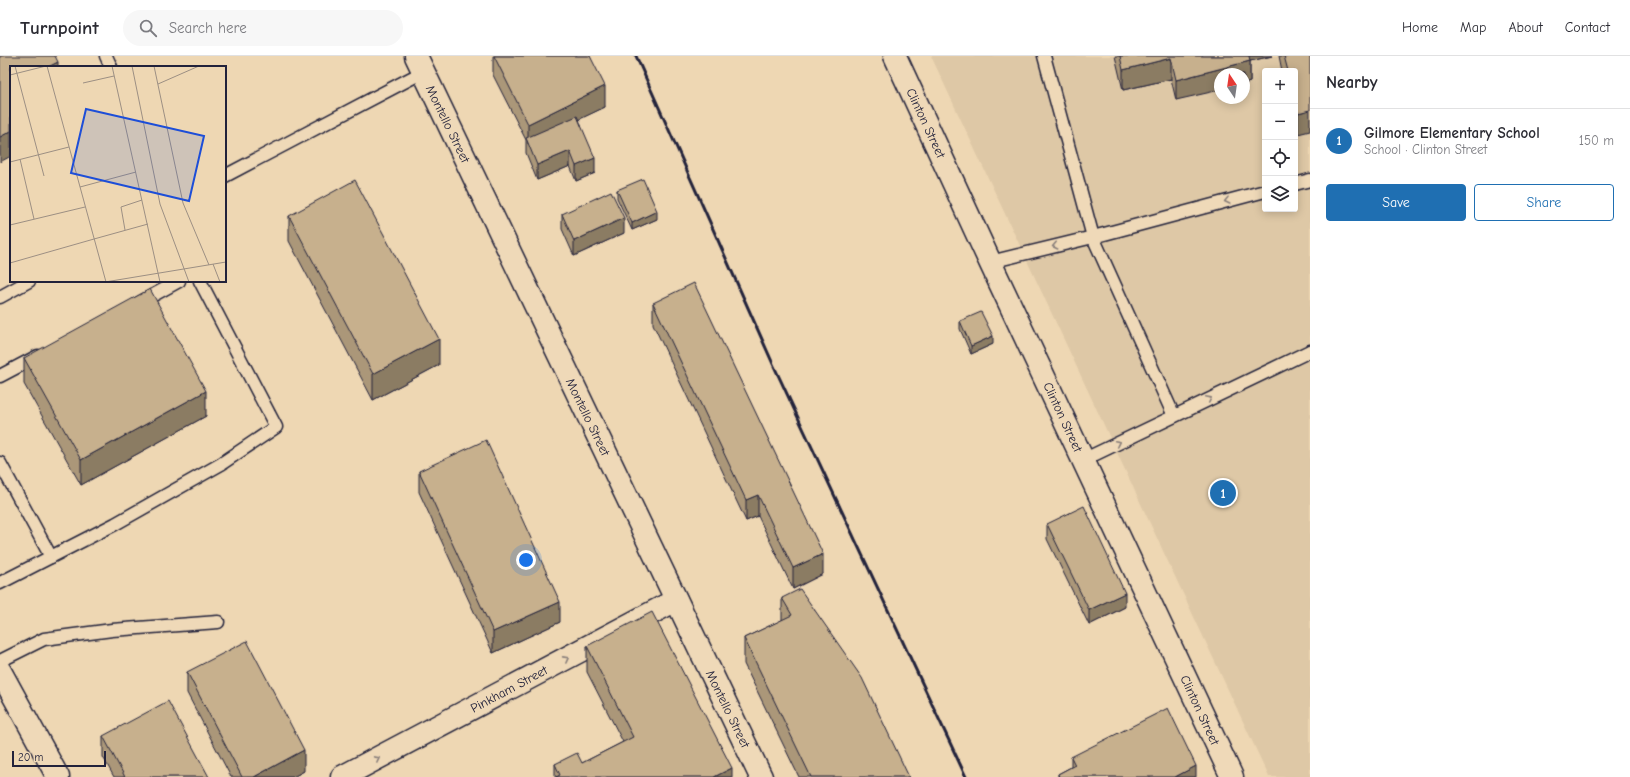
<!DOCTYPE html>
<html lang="en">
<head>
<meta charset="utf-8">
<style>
  :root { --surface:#fff; --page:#f7f7f7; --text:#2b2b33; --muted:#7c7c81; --line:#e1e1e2; --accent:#1f6fb2 }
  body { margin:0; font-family:"Comic Neue",sans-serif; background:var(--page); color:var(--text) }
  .controls { position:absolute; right:12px; top:12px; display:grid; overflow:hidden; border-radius:4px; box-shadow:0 2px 10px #0003 }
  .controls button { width:36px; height:36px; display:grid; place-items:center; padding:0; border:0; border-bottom:1px solid var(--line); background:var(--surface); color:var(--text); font:20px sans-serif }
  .compass { position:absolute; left:1214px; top:12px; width:36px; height:36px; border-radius:50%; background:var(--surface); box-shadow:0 2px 10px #0003; rotate:347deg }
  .scale { position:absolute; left:12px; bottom:10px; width:94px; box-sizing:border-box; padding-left:4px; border:2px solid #22223b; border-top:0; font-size:11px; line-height:14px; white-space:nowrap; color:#22223b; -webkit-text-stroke:3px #efd9b8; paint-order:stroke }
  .you { position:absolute; left:526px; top:504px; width:14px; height:14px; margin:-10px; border:3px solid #fff; border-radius:50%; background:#1a73e8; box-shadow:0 0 0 6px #1a73e833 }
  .badge { display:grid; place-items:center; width:26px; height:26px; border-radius:50%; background:var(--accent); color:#fff; font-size:13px; font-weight:700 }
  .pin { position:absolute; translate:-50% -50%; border:2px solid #fff; box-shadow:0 1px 4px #0006 }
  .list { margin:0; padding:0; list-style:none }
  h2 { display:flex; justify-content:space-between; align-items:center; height:52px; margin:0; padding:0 16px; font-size:17px }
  h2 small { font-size:13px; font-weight:400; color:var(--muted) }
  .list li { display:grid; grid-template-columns:26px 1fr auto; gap:12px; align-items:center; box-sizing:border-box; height:64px; padding:0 16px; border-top:1px solid var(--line) }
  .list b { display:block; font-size:15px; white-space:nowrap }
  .list p { margin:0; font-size:13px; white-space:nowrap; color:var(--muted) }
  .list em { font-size:13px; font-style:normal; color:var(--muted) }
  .actions { display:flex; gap:8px; padding:12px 16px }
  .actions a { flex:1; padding:9px 0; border:1px solid var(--accent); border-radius:4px; text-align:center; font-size:14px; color:var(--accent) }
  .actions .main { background:var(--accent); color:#fff }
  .icon { flex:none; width:22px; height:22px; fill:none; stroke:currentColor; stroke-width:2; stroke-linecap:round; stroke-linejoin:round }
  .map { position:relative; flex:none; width:1310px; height:721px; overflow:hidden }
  header { display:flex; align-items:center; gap:24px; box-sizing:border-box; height:56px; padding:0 20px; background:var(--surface); border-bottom:1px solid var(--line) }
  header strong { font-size:19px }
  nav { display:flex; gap:22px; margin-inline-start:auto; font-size:14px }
  .search { width:280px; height:36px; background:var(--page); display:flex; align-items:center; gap:10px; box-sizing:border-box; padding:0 14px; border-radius:22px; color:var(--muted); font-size:15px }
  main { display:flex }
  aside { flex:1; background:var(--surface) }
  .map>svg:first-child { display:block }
</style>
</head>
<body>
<header>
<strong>Turnpoint</strong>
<div class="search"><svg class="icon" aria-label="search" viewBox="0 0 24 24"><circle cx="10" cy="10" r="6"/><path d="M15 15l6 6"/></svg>Search here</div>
<nav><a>Home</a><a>Map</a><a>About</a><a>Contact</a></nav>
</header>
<main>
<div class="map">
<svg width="1310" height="721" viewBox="0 0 1310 721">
  <rect width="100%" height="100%" fill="#eed7b3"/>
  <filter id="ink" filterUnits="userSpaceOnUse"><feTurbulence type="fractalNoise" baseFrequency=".025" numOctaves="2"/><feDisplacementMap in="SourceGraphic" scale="8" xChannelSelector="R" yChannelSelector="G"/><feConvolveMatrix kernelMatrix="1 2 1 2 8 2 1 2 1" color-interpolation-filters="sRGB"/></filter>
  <g filter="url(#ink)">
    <!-- built -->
    <path fill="#dec8a6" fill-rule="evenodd" d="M 931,0 L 1310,0 L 1310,721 L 1269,721 ZM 1265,15 L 1295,15 L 1295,153 L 1265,153 ZM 1220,18 L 1244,18 L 1244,42 L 1220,42 Z"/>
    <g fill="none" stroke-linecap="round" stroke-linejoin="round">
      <defs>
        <g id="lane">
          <path d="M 106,0 L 111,11"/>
          <path d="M 1044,0 L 1093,181 L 1174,360"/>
          <path d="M 225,120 L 423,16"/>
          <path d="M 1295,128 L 1310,124"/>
          <path d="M 990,206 L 1093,181 L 1265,135"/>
          <path d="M 0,241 L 29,225"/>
          <path d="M 139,247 L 179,225"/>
          <path d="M 0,320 L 38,300"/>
          <path d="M 1083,404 L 1310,295"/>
          <path d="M 0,407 L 51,501"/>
          <path d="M 0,527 L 115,468 L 221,408 L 276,371 L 200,225"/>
          <path d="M 0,605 L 44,583 L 112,574 L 218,566"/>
        </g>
        <g id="street">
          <path d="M 895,0 L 990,206 L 1232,721"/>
          <path d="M 342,721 L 676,544"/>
        </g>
        <path id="secondary" d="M 0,615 L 58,721"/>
        <path id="primary" d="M 416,0 L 761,721"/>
      </defs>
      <!-- lane casing -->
      <use href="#lane" stroke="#22223b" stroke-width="15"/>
      <!-- street casing -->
      <use href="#street" stroke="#22223b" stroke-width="25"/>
      <!-- secondary casing -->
      <use href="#secondary" stroke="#22223b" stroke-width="25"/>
      <!-- primary casing -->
      <use href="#primary" stroke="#22223b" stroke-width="25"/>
      <!-- lane -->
      <use href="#lane" stroke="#efd9b8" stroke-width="12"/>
      <!-- street -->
      <use href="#street" stroke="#efd9b8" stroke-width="22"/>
      <!-- secondary -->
      <use href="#secondary" stroke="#efd9b8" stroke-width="22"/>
      <!-- primary -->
      <use href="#primary" stroke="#efd9b8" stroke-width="22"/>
      <!-- rail -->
      <path stroke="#22223b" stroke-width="3" d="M 636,0 L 773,308 L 966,721"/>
    </g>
    <!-- wall -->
    <g fill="#ab9779" stroke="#22223b">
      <path d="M 493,0 L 590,0 L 605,51 L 579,63 L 595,117 L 576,125 L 570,110 L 537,124 L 526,97 L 526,84 L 493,19 Z"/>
      <path d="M 1115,0 L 1272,0 L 1250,5 L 1250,26 L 1244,28 L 1244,18 L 1176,44 L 1171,23 L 1123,34 Z"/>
      <path d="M 1279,0 L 1310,0 L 1298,78 L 1295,66 L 1295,15 L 1282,15 Z"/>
      <path d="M 617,134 L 657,163 L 632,174 L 617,142 Z"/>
      <path d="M 562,158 L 624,177 L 574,200 L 562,173 Z"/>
      <path d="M 289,160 L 439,309 L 373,344 L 289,185 Z"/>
      <path d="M 653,247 L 823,518 L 793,533 L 758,460 L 746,465 L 653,268 Z"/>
      <path d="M 960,265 L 993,288 L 971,298 L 960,273 Z"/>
      <path d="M 24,302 L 206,360 L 81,429 L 24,328 Z"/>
      <path d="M 419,415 L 560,566 L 493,597 L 419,436 Z"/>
      <path d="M 1047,468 L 1125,551 L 1089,569 L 1047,483 Z"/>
      <path d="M 782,542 L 909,721 L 799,721 L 744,608 L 744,582 L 782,564 Z"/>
      <path d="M 587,590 L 732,721 L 555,721 L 555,708 L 582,707 L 623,686 L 587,616 Z"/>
      <path d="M 187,616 L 304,715 L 293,721 L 231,721 L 187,637 Z"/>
      <path d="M 103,680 L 209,721 L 114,721 L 103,701 Z"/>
      <path d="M 1071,701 L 1196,721 L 1058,721 L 1058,718 L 1071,711 Z"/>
    </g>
    <!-- shaded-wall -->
    <g fill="#8b7b63" stroke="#22223b">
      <path d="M 1246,0 L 1272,0 L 1246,6 Z"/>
      <path d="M 1171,2 L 1171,23 L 1123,34 L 1123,14 Z"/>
      <path d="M 1250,5 L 1250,26 L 1244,28 L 1244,18 L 1220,18 L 1220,34 L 1176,44 L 1176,24 Z"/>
      <path d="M 58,6 L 58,11 L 48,11 Z"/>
      <path d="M 605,30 L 605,51 L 528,88 L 528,68 Z"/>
      <path d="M 1310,54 L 1310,75 L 1298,78 L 1298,57 Z"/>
      <path d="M 11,75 L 11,100 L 0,106 L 0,81 Z"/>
      <path d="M 570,95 L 570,110 L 537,124 L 537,109 Z"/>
      <path d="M 595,102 L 595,117 L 576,125 L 576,110 Z"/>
      <path d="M 657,155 L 657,163 L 632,174 L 632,167 Z"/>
      <path d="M 624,162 L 624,177 L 574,200 L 574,185 Z"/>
      <path d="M 993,280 L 993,288 L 971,298 L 971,290 Z"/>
      <path d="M 439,283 L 439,309 L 373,344 L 373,318 Z"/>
      <path d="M 206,335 L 206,360 L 81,429 L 81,404 Z"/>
      <path d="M 758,439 L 758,460 L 746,465 L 746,444 Z"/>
      <path d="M 823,498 L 823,518 L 793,533 L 793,512 Z"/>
      <path d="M 1125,537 L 1125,551 L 1089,569 L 1089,554 Z"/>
      <path d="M 560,546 L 560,566 L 493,597 L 493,576 Z"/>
      <path d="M 304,694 L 304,715 L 293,721 L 254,721 Z"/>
      <path d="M 1196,710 L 1196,721 L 1175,721 Z"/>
      <path d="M 732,712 L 732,721 L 714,721 Z"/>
    </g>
    <!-- building -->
    <g fill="#c7b08d" stroke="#22223b">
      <path d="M 0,0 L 55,0 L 58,6 L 48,11 L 11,11 L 11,75 L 0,81 Z"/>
      <path d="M 494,0 L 590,0 L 605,30 L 528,68 Z"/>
      <path d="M 1120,0 L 1249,0 L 1250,5 L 1176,24 L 1171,2 L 1123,14 Z"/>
      <path d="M 1284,0 L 1310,0 L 1310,54 L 1298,57 L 1295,45 L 1295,15 L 1288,15 Z"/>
      <path d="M 577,60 L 595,102 L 576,110 L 570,95 L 537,109 L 526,82 Z"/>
      <path d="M 643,123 L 657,155 L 632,167 L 617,134 Z"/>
      <path d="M 355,124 L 439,283 L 373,318 L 289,160 Z"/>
      <path d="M 611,135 L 624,162 L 574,185 L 562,158 Z"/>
      <path d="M 694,227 L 823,498 L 793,512 L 758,439 L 746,444 L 653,247 Z"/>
      <path d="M 150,233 L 206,335 L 81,404 L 24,302 Z"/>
      <path d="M 981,256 L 993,280 L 971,290 L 960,265 Z"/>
      <path d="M 486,384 L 560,546 L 493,576 L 419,415 Z"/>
      <path d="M 1084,450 L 1125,537 L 1089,554 L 1047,468 Z"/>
      <path d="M 800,533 L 862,622 L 909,721 L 811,721 L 744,582 L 792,559 L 782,542 Z"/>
      <path d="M 652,556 L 732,712 L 714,721 L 556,721 L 560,719 L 555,708 L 577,697 L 582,707 L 633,681 L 587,590 Z"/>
      <path d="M 247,585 L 304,694 L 254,721 L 242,721 L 187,616 Z"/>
      <path d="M 168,645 L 209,721 L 125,721 L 103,680 Z"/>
      <path d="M 1168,652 L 1196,710 L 1175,721 L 1059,721 L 1058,718 L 1075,709 L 1071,701 Z"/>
    </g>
    <!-- one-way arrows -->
    <defs><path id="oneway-chevron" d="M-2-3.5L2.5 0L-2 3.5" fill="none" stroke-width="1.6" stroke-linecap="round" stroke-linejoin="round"/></defs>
    <g stroke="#887e7a">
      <use href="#oneway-chevron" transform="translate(1227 145) rotate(166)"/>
      <use href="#oneway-chevron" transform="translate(1055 190) rotate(167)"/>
      <use href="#oneway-chevron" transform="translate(1209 343) rotate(-26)"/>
      <use href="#oneway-chevron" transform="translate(1118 387) rotate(-26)"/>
      <use href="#oneway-chevron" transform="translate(566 603) rotate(-28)"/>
      <use href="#oneway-chevron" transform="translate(377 703) rotate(-28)"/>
    </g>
  </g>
  <g text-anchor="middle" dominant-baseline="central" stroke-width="4" stroke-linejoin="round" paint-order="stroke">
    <!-- street labels -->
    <g font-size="13" fill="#22223b" stroke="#efd9b8">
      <text transform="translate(926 67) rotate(65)">Clinton Street</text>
      <text transform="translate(448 68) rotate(64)">Montello Street</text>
      <text transform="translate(588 361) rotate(64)">Montello Street</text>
      <text transform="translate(1063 361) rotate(65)">Clinton Street</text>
      <text transform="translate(509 633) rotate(-28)">Pinkham Street</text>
      <text transform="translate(728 653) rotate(64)">Montello Street</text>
      <text transform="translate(1200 654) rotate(65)">Clinton Street</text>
    </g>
  </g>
  <!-- overview -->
  <g transform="translate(10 10)">
    <rect width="216" height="216" fill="#eed7b3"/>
    <path fill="none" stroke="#9c8f83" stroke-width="1" d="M 5,0 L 34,110M 37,0 L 96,216M 102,0 L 150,216M 122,0 L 150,138 L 179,216M 144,0 L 173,137 L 199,199M 0,9 L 36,0M 73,17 L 104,10M 148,18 L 189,0M 10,93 L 24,153M 0,96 L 59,81M 70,121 L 126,106M 0,159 L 75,141M 115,164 L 111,141 L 132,134M 84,173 L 138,158M 0,197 L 84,173M 203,198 L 210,216M 95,216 L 216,196"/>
    <path fill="#1d4ed8" fill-opacity="0.15" stroke="#1d4ed8" stroke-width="2" d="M 76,43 L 194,70 L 179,135 L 61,107 Z"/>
    <rect width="216" height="216" fill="none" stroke="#22223b" stroke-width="2"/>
  </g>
</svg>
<div class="controls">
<button>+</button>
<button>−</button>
<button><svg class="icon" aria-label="locate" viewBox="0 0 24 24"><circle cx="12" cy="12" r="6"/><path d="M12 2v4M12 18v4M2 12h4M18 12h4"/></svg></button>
<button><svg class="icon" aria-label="layers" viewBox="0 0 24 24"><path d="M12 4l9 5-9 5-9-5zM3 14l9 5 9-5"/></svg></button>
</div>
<svg class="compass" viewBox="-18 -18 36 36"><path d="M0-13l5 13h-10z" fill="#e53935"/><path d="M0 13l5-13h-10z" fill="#7c7c81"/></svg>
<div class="scale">20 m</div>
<div class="you"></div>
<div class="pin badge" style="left:1223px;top:437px">1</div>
</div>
<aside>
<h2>Nearby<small></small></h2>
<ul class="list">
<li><span class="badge">1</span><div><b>Gilmore Elementary School</b><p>School · Clinton Street</p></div><em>150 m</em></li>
</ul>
<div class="actions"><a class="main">Save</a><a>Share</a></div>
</aside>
</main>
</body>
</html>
